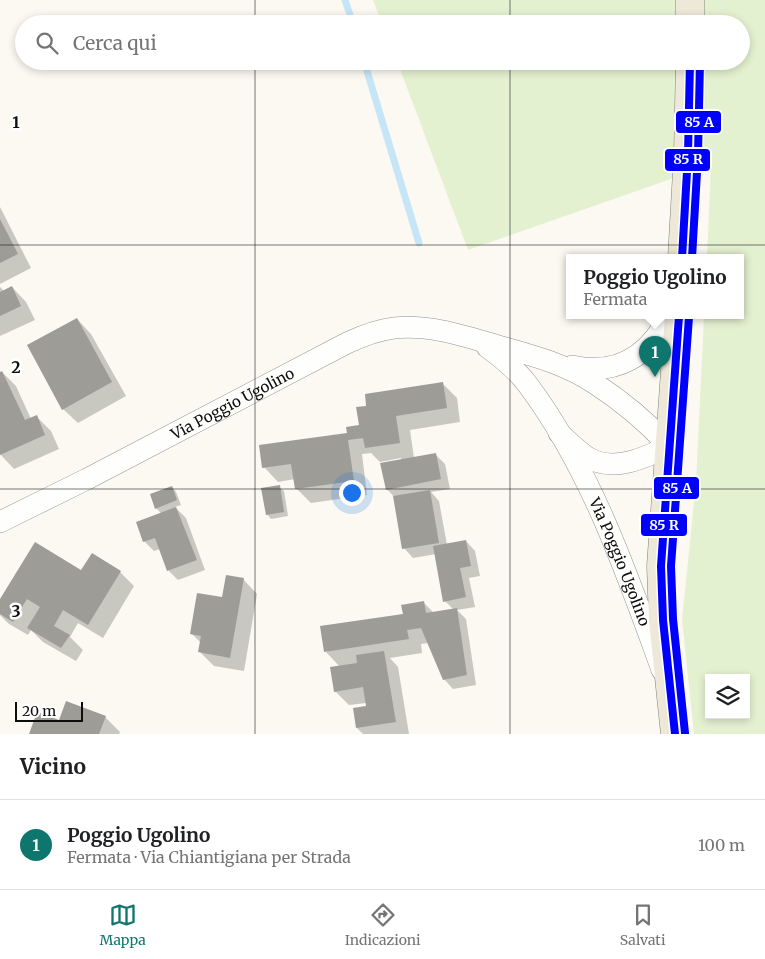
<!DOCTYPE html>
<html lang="it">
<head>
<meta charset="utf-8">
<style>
  :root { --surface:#fff; --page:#f6f6f6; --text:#202124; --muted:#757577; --line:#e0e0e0; --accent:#0f766e }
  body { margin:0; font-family:Merriweather,serif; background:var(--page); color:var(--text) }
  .controls { position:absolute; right:15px; bottom:15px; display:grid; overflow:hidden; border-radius:0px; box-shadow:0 2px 8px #0003 }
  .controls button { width:45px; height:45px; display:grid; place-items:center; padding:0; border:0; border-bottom:1px solid var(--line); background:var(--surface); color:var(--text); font:25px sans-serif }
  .scale { position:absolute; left:15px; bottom:12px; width:68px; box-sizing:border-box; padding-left:5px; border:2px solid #0d0d0d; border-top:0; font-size:14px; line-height:18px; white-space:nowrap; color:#0d0d0d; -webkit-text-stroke:4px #fff; paint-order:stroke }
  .you { position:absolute; left:351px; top:492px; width:18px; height:18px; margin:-12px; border:4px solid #fff; border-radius:50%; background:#1a73e8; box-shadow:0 0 0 8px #1a73e833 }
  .badge { display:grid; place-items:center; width:32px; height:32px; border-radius:50%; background:var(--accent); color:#fff; font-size:16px; font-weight:700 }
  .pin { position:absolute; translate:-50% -41px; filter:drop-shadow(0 1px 2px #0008) }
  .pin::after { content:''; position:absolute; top:26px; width:18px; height:15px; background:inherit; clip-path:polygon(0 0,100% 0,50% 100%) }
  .popup { position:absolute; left:566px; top:254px; width:178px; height:65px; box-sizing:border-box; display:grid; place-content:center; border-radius:0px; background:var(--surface); filter:drop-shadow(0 1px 4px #0005); font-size:16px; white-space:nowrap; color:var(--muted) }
  .popup b { font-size:19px; color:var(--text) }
  .popup::after { content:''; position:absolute; left:50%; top:100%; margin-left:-10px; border:10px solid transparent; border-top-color:var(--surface) }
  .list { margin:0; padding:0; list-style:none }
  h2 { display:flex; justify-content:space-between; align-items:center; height:65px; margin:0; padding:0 20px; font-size:21px }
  h2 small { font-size:16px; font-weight:400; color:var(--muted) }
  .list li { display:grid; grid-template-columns:32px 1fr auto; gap:15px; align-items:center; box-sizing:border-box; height:90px; padding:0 20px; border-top:1px solid var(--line) }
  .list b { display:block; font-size:19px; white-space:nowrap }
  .list p { margin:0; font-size:16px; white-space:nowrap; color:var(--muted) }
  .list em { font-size:16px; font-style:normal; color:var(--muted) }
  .icon { flex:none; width:28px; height:28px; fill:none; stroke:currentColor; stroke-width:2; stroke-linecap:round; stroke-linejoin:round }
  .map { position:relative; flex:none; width:765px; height:734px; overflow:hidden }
  .search { position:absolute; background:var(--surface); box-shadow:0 2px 8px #0003; left:15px; right:15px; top:15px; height:55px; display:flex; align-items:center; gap:12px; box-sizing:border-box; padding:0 18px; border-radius:28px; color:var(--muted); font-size:19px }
  .sheet { height:155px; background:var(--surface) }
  nav { display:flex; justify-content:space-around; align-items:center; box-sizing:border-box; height:70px; border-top:1px solid var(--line); background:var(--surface); font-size:14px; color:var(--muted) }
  nav a { display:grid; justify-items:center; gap:2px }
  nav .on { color:var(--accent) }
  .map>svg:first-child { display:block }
</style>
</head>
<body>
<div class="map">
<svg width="765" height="734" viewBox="0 0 765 734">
  <rect width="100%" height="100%" fill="#fbf9f1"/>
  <!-- green -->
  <path fill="#e4f1d0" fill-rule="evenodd" d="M 373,0 L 765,0 L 765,734 L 694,734 L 682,620 L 696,483 L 704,316 L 740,316 L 740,258 L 707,258 L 711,165 L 468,250 L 397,61 L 741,61 L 741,24 L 382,24 ZM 709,678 L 746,678 L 746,715 L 709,715 Z"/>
  <!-- shadow -->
  <g fill="#0003">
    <path d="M 0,207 L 31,268 L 0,284 Z"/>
    <path d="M 0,287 L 4,291 L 12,287 L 26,302 L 35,320 L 0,336 Z"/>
    <path d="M 77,319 L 91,334 L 126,396 L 78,423 L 63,409 Z"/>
    <path d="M 2,372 L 16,386 L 31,419 L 36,416 L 51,431 L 59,449 L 14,469 L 0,454 L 0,373 Z"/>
    <path d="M 442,383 L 457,398 L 460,422 L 410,430 L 414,458 L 435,454 L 445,464 L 450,489 L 431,492 L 439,501 L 447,545 L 466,541 L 475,551 L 480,576 L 469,578 L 475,607 L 457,610 L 466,619 L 476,685 L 453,689 L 444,679 L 428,643 L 421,644 L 422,653 L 390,658 L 398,667 L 409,734 L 363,734 L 357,728 L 367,707 L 366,703 L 349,705 L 335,691 L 340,667 L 326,652 L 404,615 L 424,603 L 434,613 L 454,610 L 445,601 L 436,554 L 413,558 L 404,548 L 395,498 L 387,489 L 402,461 L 401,458 L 380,462 L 371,453 L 362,454 L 367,495 L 311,503 L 296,488 L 295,479 L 278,482 L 264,467 L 348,434 L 360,426 Z"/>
    <path d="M 172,487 L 176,492 L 181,505 L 175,507 L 186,518 L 205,570 L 178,580 L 169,571 L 160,549 L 154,551 L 144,541 L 162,514 L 156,508 Z"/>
    <path d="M 279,487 L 284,491 L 288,516 L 271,519 L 267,514 Z"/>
    <path d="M 82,571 L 120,572 L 134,586 L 103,638 L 78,623 L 70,637 L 83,650 L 76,661 L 43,642 L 31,630 L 28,635 L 9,624 L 0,615 L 0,601 Z"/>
    <path d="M 243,579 L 257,594 L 244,671 L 214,666 L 200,652 L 201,643 L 191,633 Z"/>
    <path d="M 105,717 L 120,732 L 119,734 L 30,734 L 60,721 Z"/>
  </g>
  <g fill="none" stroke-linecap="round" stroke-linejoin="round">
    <!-- stream -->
    <g stroke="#c6e5f7" stroke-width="7">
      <path d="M 345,0 L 353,24"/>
      <path d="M 364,61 L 419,243"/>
    </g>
  </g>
  <!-- building -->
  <g fill="#9e9c97">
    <path d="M 0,219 L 18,254 L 0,263 Z"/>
    <path d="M 12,286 L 21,306 L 0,316 L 0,292 Z"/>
    <path d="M 77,318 L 112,382 L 62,410 L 27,345 Z"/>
    <path d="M 2,371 L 25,420 L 37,415 L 45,435 L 0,455 L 0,372 Z"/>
    <path d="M 443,382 L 447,408 L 396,416 L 400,443 L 365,448 L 363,438 L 348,440 L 354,481 L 295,489 L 291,464 L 262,468 L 259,445 L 347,433 L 346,427 L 359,425 L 356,407 L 366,406 L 365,394 Z"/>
    <path d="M 436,453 L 441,479 L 386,490 L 380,463 Z"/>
    <path d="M 280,485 L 284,512 L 266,515 L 261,488 Z"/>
    <path d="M 172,486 L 177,500 L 155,509 L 150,494 Z"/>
    <path d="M 430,490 L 439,543 L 402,549 L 393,496 Z"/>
    <path d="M 176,507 L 197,560 L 167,571 L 155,538 L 143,542 L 136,522 Z"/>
    <path d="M 466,540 L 471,566 L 460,568 L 466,597 L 443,602 L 433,546 Z"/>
    <path d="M 35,542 L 81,570 L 92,553 L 121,571 L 88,625 L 63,610 L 54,626 L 70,635 L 61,648 L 27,628 L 40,607 L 27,599 L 13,622 L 0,614 L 0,599 Z"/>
    <path d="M 226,575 L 244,578 L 230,658 L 198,652 L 201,636 L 190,634 L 197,593 L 222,597 Z"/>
    <path d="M 424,601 L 426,613 L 457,608 L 467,675 L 443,680 L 421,628 L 407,630 L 409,639 L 324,652 L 320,626 L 403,614 L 401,605 Z"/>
    <path d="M 384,651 L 396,722 L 356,728 L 353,708 L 366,706 L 363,687 L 334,692 L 330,667 L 357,663 L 356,655 Z"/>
    <path d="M 66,701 L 106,716 L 99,734 L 29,734 L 37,712 L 59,720 Z"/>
  </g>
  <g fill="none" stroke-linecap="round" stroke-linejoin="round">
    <defs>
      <g id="street">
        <path id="s1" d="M 487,347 C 502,358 517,370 528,385 C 590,468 627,573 662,670"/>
        <path d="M 572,366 C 617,376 649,356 669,316"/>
        <path id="s2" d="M 0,522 L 87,479 L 347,343 C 362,336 377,330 394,328 C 431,324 467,337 502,347 C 534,356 565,364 594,383 C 622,401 646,421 669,446 C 645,458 613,473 587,457 C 577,450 568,441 559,433"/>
      </g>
      <g id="primary">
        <path d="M 690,0 L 690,24"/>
        <path d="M 682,258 L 688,154 L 690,61"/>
        <path d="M 675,734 L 663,620 L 661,566 L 679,316"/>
      </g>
    </defs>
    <!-- street casing -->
    <use href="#street" stroke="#949390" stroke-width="22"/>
    <!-- primary casing -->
    <use href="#primary" stroke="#81817d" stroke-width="29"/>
    <!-- street -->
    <use href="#street" stroke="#fefefd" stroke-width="21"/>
    <!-- primary -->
    <use href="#primary" stroke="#ede8d8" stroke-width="28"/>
    <defs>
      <g id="bus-1">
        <path d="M 682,258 L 688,154 L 690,61"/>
        <path d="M 675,734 L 663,620 L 661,566 L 679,316"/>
      </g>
      <g id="bus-2">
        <path d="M 692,258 L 698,155 L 700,61"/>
        <path d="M 685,733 L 673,619 L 671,566 L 689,317"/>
      </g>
    </defs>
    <!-- bus-1 casing -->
    <use href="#bus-1" stroke="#fff" stroke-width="11"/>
    <!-- bus-2 casing -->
    <use href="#bus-2" stroke="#fff" stroke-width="11"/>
    <!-- bus-1 -->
    <use href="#bus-1" stroke="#00f" stroke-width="8"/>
    <!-- bus-2 -->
    <use href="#bus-2" stroke="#00f" stroke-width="8"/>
  </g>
  <!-- grid -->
  <path fill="none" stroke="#0d0d0d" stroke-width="1" stroke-opacity="0.55" d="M 255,0 L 255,24M 510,0 L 510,24M 255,61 L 255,734M 510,61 L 510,734M 0,245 L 765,245M 0,489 L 765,489"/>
  <g text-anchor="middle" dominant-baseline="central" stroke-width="5" stroke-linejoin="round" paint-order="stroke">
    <!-- street labels -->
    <g font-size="15" fill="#0d0d0d" stroke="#fff">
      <text stroke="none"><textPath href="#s2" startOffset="261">Via Poggio Ugolino</textPath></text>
      <text stroke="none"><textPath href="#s1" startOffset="256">Via Poggio Ugolino</textPath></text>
    </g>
  </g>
  <g font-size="16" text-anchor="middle" font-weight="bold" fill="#0d0d0d" stroke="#fff" stroke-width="5" stroke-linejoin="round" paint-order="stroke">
    <text x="16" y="128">1</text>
    <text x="16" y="373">2</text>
    <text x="16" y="617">3</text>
  </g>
  <g stroke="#fff" stroke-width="2">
    <rect x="675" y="110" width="47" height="24" rx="5" fill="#00f"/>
    <rect x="664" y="148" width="47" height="24" rx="5" fill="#00f"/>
    <rect x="653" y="476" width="47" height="24" rx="5" fill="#00f"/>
    <rect x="640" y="513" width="48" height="24" rx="5" fill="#00f"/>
  </g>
  <g font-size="14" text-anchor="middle" font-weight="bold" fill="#fff">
    <text x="699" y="127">85 A</text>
    <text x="688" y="164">85 R</text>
    <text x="677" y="493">85 A</text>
    <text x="664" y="530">85 R</text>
  </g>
</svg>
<div class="controls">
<button><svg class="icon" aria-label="layers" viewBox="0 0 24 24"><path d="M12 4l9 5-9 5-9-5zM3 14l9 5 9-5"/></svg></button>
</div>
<div class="scale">20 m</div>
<div class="you"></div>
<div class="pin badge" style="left:655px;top:377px">1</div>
<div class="popup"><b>Poggio Ugolino</b>Fermata</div>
<div class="search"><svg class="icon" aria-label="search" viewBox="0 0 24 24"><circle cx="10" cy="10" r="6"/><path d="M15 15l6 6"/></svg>Cerca qui</div>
</div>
<section class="sheet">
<h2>Vicino<small></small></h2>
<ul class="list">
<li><span class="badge">1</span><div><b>Poggio Ugolino</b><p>Fermata · Via Chiantigiana per Strada</p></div><em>100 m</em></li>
</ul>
</section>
<nav>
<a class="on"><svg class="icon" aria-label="map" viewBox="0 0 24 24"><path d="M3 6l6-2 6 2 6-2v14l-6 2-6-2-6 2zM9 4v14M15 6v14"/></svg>Mappa</a>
<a><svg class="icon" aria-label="directions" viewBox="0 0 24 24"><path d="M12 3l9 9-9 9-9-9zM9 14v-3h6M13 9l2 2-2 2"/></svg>Indicazioni</a>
<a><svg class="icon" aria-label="saved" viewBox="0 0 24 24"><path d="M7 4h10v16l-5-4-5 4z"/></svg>Salvati</a>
</nav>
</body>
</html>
